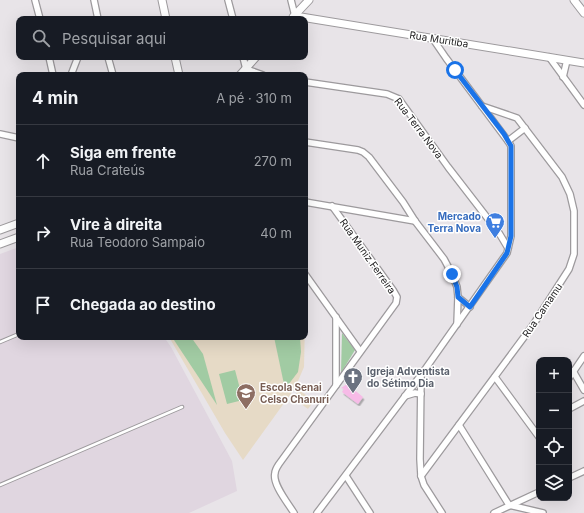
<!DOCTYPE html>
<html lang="pt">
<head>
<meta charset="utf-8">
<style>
  :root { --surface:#171b24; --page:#20242c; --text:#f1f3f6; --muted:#9ea1a6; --line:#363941 }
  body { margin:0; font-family:Inter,sans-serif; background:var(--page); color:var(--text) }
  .controls { position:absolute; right:12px; bottom:12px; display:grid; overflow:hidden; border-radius:8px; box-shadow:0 4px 16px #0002 }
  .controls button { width:36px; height:36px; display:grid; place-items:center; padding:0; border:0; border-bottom:1px solid var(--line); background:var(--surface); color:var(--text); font:20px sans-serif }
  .stop { position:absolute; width:12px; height:12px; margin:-9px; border:3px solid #1a73e8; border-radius:50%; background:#fff }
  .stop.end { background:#1a73e8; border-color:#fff; box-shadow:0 1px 4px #0008 }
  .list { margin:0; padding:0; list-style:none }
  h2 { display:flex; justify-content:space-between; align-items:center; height:52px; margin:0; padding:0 16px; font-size:17px }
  h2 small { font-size:13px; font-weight:400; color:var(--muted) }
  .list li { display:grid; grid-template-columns:26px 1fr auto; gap:12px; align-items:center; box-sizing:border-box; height:72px; padding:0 16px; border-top:1px solid var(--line) }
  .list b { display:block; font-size:15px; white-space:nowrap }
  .list p { margin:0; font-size:13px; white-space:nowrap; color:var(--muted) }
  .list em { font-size:13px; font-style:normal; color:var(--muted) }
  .icon { flex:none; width:22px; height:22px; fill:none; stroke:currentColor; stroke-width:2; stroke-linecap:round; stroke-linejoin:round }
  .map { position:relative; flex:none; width:584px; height:513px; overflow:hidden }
  .search { position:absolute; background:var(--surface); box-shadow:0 4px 16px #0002; left:16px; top:16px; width:292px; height:44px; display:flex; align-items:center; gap:10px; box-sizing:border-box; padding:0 14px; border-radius:8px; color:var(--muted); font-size:15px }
  .panel { position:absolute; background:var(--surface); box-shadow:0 4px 16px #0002; left:16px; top:72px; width:292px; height:268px; border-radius:8px }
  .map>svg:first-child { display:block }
</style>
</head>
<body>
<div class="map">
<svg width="584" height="513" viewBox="0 0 584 513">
  <defs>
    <filter id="shadow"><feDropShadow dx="1.5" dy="2.5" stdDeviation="0" flood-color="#0004"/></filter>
  </defs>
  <rect width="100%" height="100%" fill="#e8e4e8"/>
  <!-- built -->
  <path fill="#e0d6e0" d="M 19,247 L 19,337 L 164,337 L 171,347 L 232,461 L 237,491 L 189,513 L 0,513 L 0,254 Z"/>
  <!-- education -->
  <g fill="#e6dac6">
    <path d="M 305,324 L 304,367 L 295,388 L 243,460 L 225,433 L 169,337 L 305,337 Z"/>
    <path d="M 299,390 L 314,401 L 308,409 L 293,398 Z"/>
  </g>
  <!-- green -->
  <g fill="#a1cba3">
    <path d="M 342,333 L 355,350 L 341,373 Z"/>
    <path d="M 172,337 L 191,337 L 203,354 L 217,405 Z"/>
    <path d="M 274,337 L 300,337 L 301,352 L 298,372 L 285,389 Z"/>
    <path d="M 235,370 L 243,400 L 227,404 L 219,374 Z"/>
  </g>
  <!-- building -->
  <path fill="#f7bbe7" filter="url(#shadow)" d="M 347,384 L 363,397 L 358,404 L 342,392 L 344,389 L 341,388 Z"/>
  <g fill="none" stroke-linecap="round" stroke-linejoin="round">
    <defs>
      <g id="service">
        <path d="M 0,342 L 19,334"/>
        <path d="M 0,485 L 182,407"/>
      </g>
      <g id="minor">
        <path d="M 35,0 L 40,19"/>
        <path d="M 94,0 L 98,19"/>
        <path d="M 228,0 L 233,19"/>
        <path d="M 291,0 L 295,16"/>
        <path d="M 49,57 L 53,75"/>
        <path d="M 108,57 L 113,75"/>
        <path d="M 243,57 L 246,69 L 263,75"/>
        <path d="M 549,57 L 584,105"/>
        <path d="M 71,75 L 78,57"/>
        <path d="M 563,77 L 567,60"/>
        <path d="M 305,82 L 387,94 L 399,99 L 448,167 L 499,233 L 508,248"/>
        <path d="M 0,134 L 19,138"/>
        <path d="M 508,141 L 525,128"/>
        <path d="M 305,142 L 358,150 L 363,152 L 369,157 L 403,202 L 415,221 L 444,259 L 452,274 L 457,287 L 458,297 L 457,324"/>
        <path d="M 305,202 L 415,221"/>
        <path d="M 305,274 L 360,351"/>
        <path d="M 458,297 L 470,307"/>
        <path d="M 573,371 L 584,390"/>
        <path d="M 421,375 L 420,459 L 421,476 L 424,485 L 442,513"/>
        <path d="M 495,377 L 539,437"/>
        <path d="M 569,378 L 584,356"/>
        <path d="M 336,385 L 336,317"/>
        <path d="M 405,396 L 415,393 L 421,394"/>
        <path d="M 569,409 L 584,401"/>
        <path d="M 459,425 L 509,505 L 543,513"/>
        <path d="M 346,476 L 370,513"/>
        <path d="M 421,476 L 533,325 L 569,269 L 574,254 L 574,211 L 570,194 L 562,177 L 517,118 L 482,106"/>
        <path d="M 569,478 L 584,471"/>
        <path d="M 294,513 C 288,503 272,484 275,473 C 275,470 277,467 279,464 L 396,303 L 397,297 L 393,290 L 332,206"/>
        <path d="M 317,513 L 421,375 L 507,253 L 511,236 L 511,146 L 508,141 L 446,58 L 433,39"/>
        <path d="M 494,513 L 539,492"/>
      </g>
      <g id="tertiary">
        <path d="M 162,0 L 166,19"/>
        <path d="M 574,0 L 584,13"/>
        <path d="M 295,16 L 584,63"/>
        <path d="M 293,17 L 309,0"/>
        <path d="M 175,57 L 179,75"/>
        <path d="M 240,75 L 256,57"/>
        <path d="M 0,230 L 19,223"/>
        <path d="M 0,244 L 19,237"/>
      </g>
    </defs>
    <!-- service casing -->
    <use href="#service" stroke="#9d9a9d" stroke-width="4.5"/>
    <!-- minor casing -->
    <use href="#minor" stroke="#9d9a9d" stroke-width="8"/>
    <!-- tertiary casing -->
    <use href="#tertiary" stroke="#9d9a9d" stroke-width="9"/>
    <!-- service -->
    <use href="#service" stroke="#fff" stroke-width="2.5"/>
    <!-- minor -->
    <use href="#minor" stroke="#fff" stroke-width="5.5"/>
    <!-- tertiary -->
    <use href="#tertiary" stroke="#fff" stroke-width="7"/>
  </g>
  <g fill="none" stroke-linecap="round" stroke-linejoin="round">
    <!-- route -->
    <path stroke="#1a73e8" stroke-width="5" d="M 452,274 L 457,287 L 458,297 L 470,307 L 507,253 L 511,236 L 511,146 L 504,134 L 455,70"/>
  </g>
  <!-- icons -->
  <defs>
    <symbol id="supermarket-pin" viewBox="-11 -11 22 30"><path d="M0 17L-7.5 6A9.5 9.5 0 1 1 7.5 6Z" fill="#3f7fe0" stroke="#fff"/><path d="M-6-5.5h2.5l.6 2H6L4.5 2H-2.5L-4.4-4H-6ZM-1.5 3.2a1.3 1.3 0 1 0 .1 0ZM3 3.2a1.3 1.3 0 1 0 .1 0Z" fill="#fff"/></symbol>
    <symbol id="church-pin" viewBox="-11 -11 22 30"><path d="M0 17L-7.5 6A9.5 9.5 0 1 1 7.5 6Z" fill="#6b7280" stroke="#fff"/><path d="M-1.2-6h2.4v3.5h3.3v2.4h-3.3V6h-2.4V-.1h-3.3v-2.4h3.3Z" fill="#fff"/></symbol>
    <symbol id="university-pin" viewBox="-11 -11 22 30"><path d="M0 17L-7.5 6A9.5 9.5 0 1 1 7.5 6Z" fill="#8d6e63" stroke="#fff"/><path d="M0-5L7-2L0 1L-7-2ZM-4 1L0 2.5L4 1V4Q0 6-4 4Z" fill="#fff"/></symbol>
  </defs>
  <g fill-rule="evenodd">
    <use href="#supermarket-pin" x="484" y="211" width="22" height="30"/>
    <use href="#church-pin" x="342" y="366" width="22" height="30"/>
    <use href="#university-pin" x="235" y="382" width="22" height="30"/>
  </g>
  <g text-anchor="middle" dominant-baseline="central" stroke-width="3" stroke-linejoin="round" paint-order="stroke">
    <!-- street labels -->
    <g font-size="10" fill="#242324" stroke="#fff">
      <text transform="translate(439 39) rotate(9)">Rua Muritiba</text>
      <text transform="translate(419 128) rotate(53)">Rua Terra Nova</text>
      <text transform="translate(368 256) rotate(55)">Rua Muniz Ferreira</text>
      <text transform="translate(542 310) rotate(-56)">Rua Camamu</text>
    </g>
    <!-- shop labels -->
    <g font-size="10" font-weight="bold" fill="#366cbe" stroke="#fff" text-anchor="end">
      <text x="481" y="216">Mercado<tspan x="481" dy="12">Terra Nova</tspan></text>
    </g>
    <!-- worship labels -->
    <g font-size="10" font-weight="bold" fill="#5b616d" stroke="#fff" text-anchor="start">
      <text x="367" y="371">Igreja Adventista<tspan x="367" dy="12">do Sétimo Dia</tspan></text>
    </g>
    <!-- education labels -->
    <g font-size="10" font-weight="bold" fill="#785e54" stroke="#fff" text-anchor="start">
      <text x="260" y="387">Escola Senai<tspan x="260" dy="12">Celso Chanuri</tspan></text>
    </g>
  </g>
</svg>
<div class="controls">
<button>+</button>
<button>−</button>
<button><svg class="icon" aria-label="locate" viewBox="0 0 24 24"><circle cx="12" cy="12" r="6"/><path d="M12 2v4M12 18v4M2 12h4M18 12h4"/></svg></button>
<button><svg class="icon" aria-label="layers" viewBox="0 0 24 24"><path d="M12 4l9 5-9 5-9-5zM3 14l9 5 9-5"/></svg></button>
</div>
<div class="stop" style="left:455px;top:70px"></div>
<div class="stop end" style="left:452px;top:274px"></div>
<div class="search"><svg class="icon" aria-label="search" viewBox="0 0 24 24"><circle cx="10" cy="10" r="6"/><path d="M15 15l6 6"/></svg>Pesquisar aqui</div>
<section class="panel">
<h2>4 min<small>A pé · 310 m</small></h2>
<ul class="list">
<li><svg class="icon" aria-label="ahead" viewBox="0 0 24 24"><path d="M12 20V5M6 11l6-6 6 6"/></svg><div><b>Siga em frente</b><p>Rua Crateús</p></div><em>270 m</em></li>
<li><svg class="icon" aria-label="right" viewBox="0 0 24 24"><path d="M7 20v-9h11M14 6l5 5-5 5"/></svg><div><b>Vire à direita</b><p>Rua Teodoro Sampaio</p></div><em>40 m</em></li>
<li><svg class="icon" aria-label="arrive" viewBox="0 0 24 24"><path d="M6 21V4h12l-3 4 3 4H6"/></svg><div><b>Chegada ao destino</b></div></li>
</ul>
</section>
</div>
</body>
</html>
